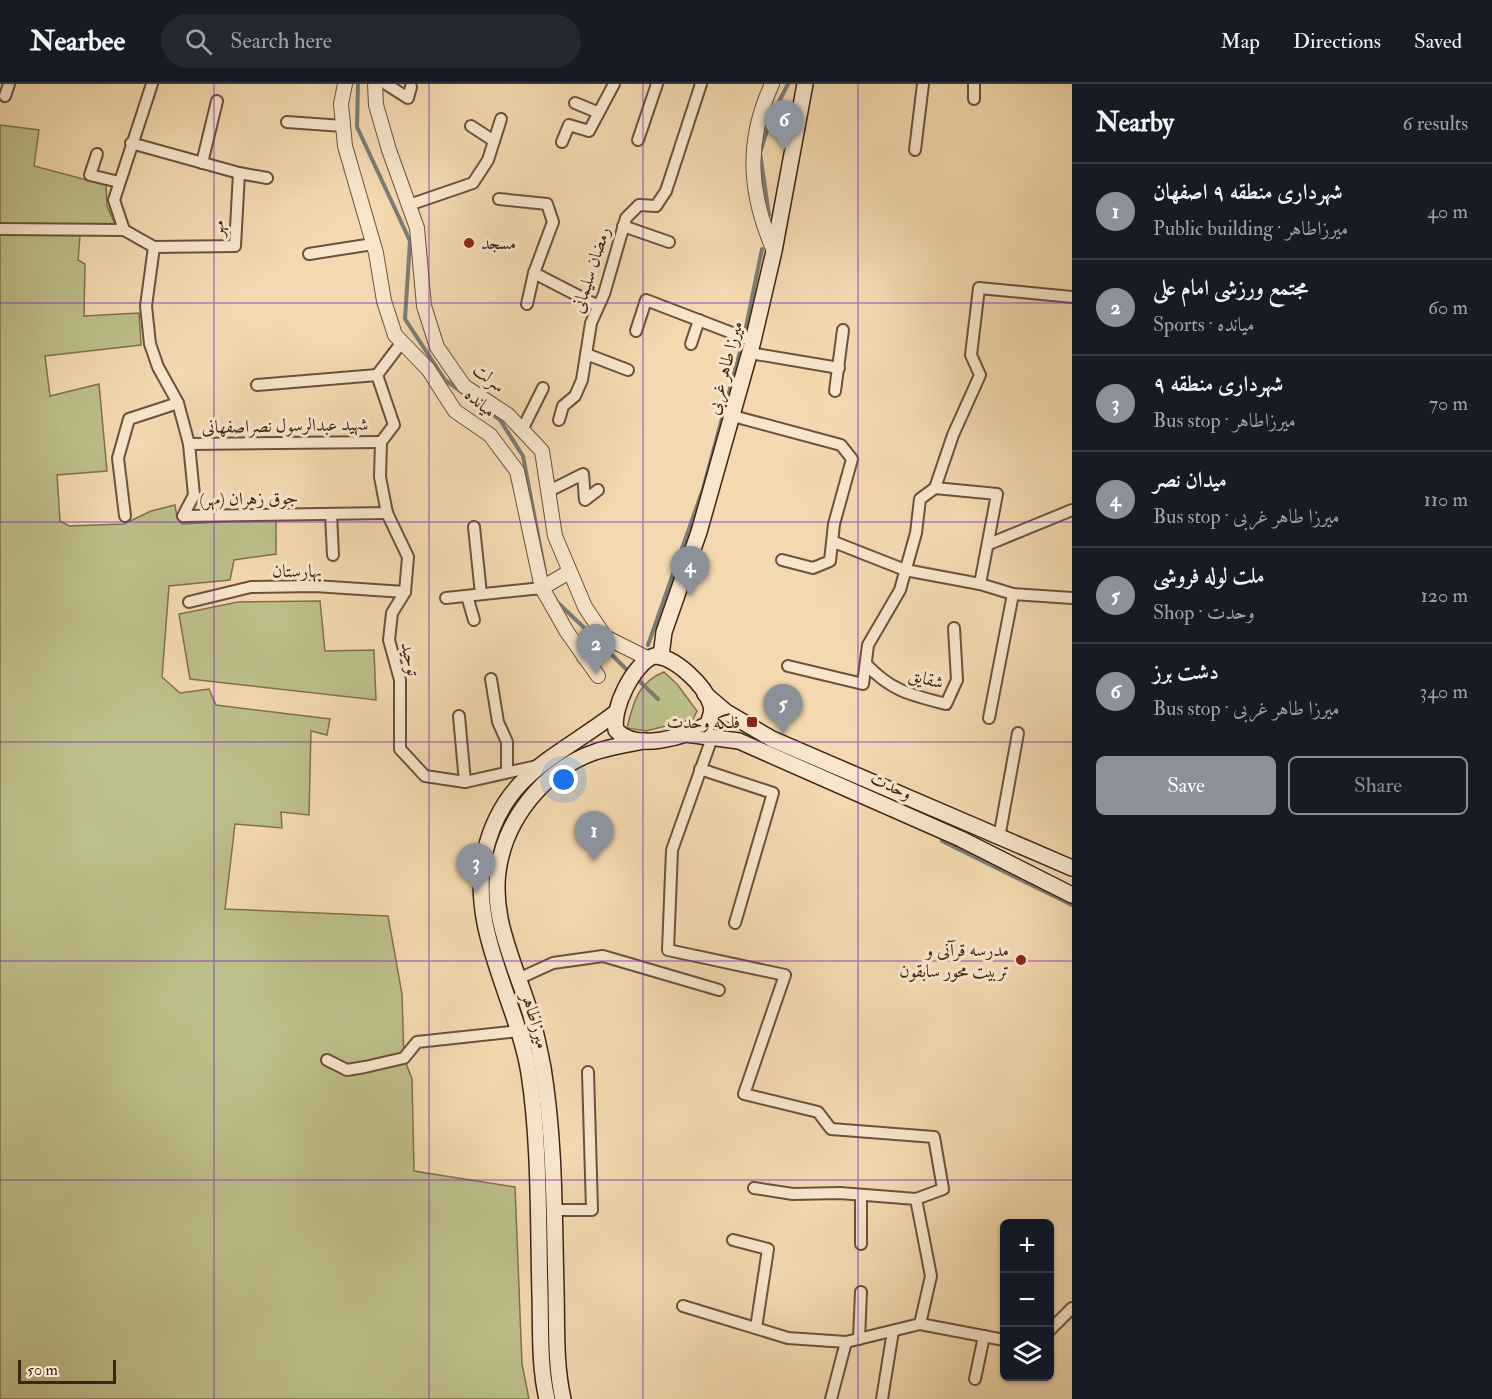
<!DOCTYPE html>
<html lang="en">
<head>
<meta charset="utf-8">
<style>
  :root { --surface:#171b24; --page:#242831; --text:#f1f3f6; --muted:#9ea1a6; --line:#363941; --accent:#8c9099 }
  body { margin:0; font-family:"IM FELL Double Pica",Amiri,serif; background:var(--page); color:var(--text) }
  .controls { position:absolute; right:18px; bottom:18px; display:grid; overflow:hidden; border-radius:9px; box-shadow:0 2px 4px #0004 }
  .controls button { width:54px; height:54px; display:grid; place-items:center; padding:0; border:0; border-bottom:2px solid var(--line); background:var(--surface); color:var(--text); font:30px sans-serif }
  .scale { position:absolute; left:18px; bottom:15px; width:98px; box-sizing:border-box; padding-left:6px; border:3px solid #3e2513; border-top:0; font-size:16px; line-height:21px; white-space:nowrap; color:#3e2513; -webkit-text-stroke:4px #f8e6cc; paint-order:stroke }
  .you { position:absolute; left:564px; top:696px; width:21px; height:21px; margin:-15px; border:4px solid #fff; border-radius:50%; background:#1a73e8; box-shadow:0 0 0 9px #1a73e833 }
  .badge { display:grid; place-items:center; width:39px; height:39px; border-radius:50%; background:var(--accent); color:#fff; font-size:20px; font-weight:700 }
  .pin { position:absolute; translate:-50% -50px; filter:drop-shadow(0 2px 3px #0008) }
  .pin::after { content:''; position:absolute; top:32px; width:21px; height:18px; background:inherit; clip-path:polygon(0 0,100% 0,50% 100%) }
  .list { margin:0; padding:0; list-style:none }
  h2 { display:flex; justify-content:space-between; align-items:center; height:78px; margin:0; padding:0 24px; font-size:26px }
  h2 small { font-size:20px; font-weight:400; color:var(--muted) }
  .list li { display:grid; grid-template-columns:39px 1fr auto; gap:18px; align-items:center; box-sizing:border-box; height:96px; padding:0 24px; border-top:2px solid var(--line) }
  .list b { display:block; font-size:22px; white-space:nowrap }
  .list p { margin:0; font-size:20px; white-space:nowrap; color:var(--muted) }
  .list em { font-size:20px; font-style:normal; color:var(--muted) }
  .actions { display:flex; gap:12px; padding:18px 24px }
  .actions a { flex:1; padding:14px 0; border:2px solid var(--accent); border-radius:9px; text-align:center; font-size:21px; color:var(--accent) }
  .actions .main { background:var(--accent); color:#fff }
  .icon { flex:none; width:33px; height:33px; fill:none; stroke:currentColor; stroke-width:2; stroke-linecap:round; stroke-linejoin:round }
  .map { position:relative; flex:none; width:1072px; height:1315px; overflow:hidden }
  header { display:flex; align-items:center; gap:36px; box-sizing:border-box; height:84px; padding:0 30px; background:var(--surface); border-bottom:2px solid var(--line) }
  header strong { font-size:28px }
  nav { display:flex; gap:33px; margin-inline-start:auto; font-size:21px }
  .search { width:420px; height:54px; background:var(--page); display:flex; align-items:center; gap:15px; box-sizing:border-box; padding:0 21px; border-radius:33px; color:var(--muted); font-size:22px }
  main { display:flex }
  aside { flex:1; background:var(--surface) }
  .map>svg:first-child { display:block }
</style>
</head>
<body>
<header>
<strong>Nearbee</strong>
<div class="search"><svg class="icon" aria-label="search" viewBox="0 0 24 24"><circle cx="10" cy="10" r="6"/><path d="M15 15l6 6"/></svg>Search here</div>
<nav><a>Map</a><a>Directions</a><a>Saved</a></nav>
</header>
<main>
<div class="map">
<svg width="1072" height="1315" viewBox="0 0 1072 1315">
  <rect width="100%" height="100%" fill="#f4d9b0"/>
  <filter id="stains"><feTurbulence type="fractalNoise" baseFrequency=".00333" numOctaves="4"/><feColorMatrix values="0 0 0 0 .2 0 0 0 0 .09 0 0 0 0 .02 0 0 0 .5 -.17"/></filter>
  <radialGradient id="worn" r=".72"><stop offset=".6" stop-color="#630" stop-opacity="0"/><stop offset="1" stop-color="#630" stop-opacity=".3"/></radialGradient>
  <!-- green -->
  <g fill="#bdbf8a" stroke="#7e724e" stroke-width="1.5">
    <path d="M 0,41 L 39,46 L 34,82 L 106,101 L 107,122 L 115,140 L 81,140 L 78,176 L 85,180 L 84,232 L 139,229 L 141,261 L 45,272 L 50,312 L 99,300 L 107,387 L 57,391 L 60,437 L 69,442 L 124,440 L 151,427 L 175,421 L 177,434 L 182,440 L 276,435 L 276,470 L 234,476 L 230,496 L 169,502 L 162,593 L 180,609 L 209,605 L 216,621 L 330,635 L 327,651 L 311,647 L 309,731 L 281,728 L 282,744 L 235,740 L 225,825 L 388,832 L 402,910 L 404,974 L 412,995 L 414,1087 L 515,1103 L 522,1280 L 529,1315 L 0,1315 Z"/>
    <path d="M 320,517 L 325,567 L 374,566 L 376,616 L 190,595 L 179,530 L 238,518 Z"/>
    <path d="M 664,588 L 677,600 L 697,627 L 693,635 L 646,647 L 627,644 C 633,619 638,598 664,588 Z"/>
  </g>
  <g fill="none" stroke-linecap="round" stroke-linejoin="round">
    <!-- stream -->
    <g stroke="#7a7d76" stroke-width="4">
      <path d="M 358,0 L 357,43 L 410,157 L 405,235 L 445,296 L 462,308"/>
      <path d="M 769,131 L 760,69 L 772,31 L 788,0"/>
      <path d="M 746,243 L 762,165"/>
      <path d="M 468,313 L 500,336 L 523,372 L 546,493"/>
      <path d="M 555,516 L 597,556"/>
      <path d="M 648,561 L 703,405 L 741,264"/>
      <path d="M 603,562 L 628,587"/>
      <path d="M 636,594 L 658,615"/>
      <path d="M 942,757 L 1072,821"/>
    </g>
    <defs>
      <g id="minor">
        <path d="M 152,0 L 114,116 L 124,146 L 154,163 L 146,222 L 150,260 L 158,283 L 178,319 L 189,360 L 194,411 L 183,432 L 387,429"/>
        <path d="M 386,0 L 408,14 L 411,3"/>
        <path d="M 5,12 L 9,0"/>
        <path d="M 974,15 L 974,0"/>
        <path d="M 575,19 L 597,28"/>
        <path d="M 287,38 L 343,42"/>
        <path d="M 471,42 L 494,57"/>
        <path d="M 638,56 L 657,0"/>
        <path d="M 562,58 L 569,41 L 589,47 L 614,0"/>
        <path d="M 131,59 L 239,89 L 267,94"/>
        <path d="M 915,66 L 923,0"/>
        <path d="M 97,70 L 90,91 L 119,98"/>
        <path d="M 202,79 L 217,17"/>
        <path d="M 499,115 L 547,120 L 553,138 L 534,189 L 527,220"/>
        <path d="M 409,121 L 473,99 L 488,76 L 501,35"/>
        <path d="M 623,142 L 669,158"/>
        <path d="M 0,145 L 124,146"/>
        <path d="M 154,163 L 235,162 L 239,89"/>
        <path d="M 309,170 L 373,160"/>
        <path d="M 534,189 L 598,222"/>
        <path d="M 636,247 L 646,216 L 753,257"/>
        <path d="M 402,258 L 377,291 L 394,341 L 381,358 L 380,393 L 387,429 L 408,473 L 405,508 L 392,529 L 389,556 L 400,596 L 400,665 L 425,692 L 465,698 L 537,682"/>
        <path d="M 691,260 L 699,236"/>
        <path d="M 750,269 L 839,284"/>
        <path d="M 586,270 L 628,286"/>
        <path d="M 257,301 L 377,291"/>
        <path d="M 835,307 L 843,246"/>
        <path d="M 733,332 L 841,361 L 852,375 L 834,440 L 830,477 L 813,484 L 782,476"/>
        <path d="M 559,336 L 563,322 L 575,312 L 582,296 L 591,239 L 604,210 L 626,134 L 639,121 L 656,122 L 666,107 L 701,0"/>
        <path d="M 522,346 L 543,304"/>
        <path d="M 189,360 L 381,358"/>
        <path d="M 935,404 L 953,351 L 980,291 L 971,271 L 979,204 L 1072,213"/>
        <path d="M 549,407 L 583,390 L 585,416 L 598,406"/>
        <path d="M 331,430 L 333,471"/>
        <path d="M 125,432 L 118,374 L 129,335 L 178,319"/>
        <path d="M 474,443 L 481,510"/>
        <path d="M 834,458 L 905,486 L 980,500 L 1013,510 L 1072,514"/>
        <path d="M 989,460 L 1072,426"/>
        <path d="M 467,512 L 474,536"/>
        <path d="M 446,514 L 542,504"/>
        <path d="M 189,518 L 251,503 L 315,502 L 405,508"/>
        <path d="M 866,580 C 891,607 911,611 946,620 L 957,596 L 954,544"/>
        <path d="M 788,582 L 863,600 L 868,561 L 900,506 L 916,449 L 920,415 L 935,404 L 997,410 L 980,500"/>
        <path d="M 491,595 L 498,638 L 507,658 L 507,688"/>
        <path d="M 459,632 L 465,698"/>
        <path d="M 989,634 L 1013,510"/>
        <path d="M 713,651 L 672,766 L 668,866 L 785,891 L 744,1010 L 818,1028 L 831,1045 L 934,1053 L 943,1105 L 916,1115 L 931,1192 L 920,1240"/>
        <path d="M 700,685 L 773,709 L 735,839"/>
        <path d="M 999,754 L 1018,649"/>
        <path d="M 518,895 L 553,879 L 603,872 L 719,906"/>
        <path d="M 327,976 L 347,986 L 365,983 L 404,974 L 417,958 L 520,947"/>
        <path d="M 754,1104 L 793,1110 L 840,1109 L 916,1115"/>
        <path d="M 554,1126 L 592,1126 L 588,988"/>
        <path d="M 733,1156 L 768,1165 L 756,1244"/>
        <path d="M 861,1160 L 861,1111"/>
        <path d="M 683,1222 L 788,1254 L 846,1258 L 920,1240 L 1004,1256"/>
        <path d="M 1050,1246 L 1072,1224"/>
        <path d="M 859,1255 L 861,1208"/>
        <path d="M 975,1295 L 984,1252"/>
        <path d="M 831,1315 L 846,1258"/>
        <path d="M 882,1315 L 893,1247"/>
      </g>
      <g id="tertiary">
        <path d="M 345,0 L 341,20 L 345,62 L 376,169 L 384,217 L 395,251 L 428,285 L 455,327 L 490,351 L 517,387 L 542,504 L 567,548 L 598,592"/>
        <path d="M 375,0 L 376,21 L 389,66 L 417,144 L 424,222 L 437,263 L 464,302 L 508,331 L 542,367 L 555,452 L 585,523 L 605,553 L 647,574"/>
        <path d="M 772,0 C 745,58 749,110 774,167"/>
        <path d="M 542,504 L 569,488"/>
        <path d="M 584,573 L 605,553"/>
      </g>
      <g id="secondary">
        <path d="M 654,572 C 674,572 705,601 711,621 C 713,628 710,633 708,640 C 685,653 636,668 616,646 C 611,625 634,579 654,572 Z"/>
        <path d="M 661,572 L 664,548 L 699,448 L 753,257 L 774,167 L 805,0"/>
        <path d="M 705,610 L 726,628 L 772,655 L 1072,784"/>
        <path d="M 686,650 L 739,657 L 766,669 L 961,755 L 1072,811"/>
        <path d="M 547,1315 C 539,1281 541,1245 540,1211 C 538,1139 540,1060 529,989 C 517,916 467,844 485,768 C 503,690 558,673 614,630"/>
        <path d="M 563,1315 C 555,1280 557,1242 556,1206 C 554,1132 555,1057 543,984 C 539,963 535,942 528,922 C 512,873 487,825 501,772 C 512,727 550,683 595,668 C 611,663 628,660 644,657"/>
      </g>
    </defs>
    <!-- minor casing -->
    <use href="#minor" stroke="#6c523a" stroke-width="14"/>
    <!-- tertiary casing -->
    <use href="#tertiary" stroke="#6c523a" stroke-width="16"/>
    <!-- secondary casing -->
    <use href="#secondary" stroke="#3e2513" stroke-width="18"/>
    <!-- minor -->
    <use href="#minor" stroke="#f8e6cc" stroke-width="10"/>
    <!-- tertiary -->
    <use href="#tertiary" stroke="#f8e6cc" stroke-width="14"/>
    <!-- secondary -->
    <use href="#secondary" stroke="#f8e6cc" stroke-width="15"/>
  </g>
  <!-- grid -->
  <path fill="none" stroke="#7b2cbf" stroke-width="1.5" stroke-opacity="0.55" d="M 214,0 L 214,1315M 429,0 L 429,1315M 643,0 L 643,1315M 858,0 L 858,1315M 0,219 L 1072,219M 0,438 L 1072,438M 0,658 L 1072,658M 0,877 L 1072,877M 0,1096 L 1072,1096"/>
  <!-- markers -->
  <g fill="#8f2418" stroke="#f8e6cc" stroke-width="2">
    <circle cx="469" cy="159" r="6"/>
    <rect x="746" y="632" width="12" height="12" rx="3"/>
    <circle cx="1021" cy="876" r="6"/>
  </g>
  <g text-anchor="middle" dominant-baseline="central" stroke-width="6" stroke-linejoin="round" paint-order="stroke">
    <!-- street labels -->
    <g font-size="18" fill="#3e2513" stroke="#f8e6cc">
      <text transform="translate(218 144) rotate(-82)">مهر</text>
      <text transform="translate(591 186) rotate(-72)">رمضان سلیمانی</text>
      <text transform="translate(725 284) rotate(-75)">میرزا طاهر غربی</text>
      <text transform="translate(489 294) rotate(38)">سرلت</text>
      <text transform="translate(480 319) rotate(40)">میانده</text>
      <text transform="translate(285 342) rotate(-1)">شهید عبدالرسول نصراصفهانی</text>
      <text transform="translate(249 415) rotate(-1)">جوق زهران (مهر)</text>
      <text x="297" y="487">بهارستان</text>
      <text transform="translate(410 575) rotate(78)">توحید</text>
      <text transform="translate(926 595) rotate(15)">شقایق</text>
      <text transform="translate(891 702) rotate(24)">وحدت</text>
      <text transform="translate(535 937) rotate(74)">میرزاطاهر</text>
    </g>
    <!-- poi labels -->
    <g font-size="18" fill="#3e2513" stroke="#f8e6cc" text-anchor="end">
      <text x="481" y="159" text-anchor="start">مسجد</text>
      <text x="740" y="638">فلکه وحدت</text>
      <text x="1009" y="866">مدرسه قرآنی و<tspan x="1009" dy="21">تربیت محور سابقون</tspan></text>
    </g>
  </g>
  <rect width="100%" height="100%" filter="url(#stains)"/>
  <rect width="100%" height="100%" fill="url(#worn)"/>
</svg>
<div class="controls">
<button>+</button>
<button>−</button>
<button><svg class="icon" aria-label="layers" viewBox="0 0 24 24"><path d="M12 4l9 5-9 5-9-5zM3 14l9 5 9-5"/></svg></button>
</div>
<div class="scale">50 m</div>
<div class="you"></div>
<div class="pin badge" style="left:594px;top:777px">1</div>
<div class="pin badge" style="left:596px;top:590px">2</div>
<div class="pin badge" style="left:476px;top:809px">3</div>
<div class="pin badge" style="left:690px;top:512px">4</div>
<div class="pin badge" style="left:783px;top:650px">5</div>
<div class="pin badge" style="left:784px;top:66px">6</div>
</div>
<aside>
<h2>Nearby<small>6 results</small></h2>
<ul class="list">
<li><span class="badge">1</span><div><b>شهرداری منطقه ۹ اصفهان</b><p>Public building · میرزاطاهر</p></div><em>40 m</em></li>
<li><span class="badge">2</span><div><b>مجتمع ورزشی امام علی</b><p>Sports · میانده</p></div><em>60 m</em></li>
<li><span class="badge">3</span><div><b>شهرداری منطقه ۹</b><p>Bus stop · میرزاطاهر</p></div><em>70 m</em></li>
<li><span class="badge">4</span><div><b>میدان نصر</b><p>Bus stop · میرزا طاهر غربی</p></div><em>110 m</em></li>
<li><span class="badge">5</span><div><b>ملت لوله فروشی</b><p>Shop · وحدت</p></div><em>120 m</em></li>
<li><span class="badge">6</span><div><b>دشت برز</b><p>Bus stop · میرزا طاهر غربی</p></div><em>340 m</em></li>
</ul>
<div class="actions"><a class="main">Save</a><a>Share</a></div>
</aside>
</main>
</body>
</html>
